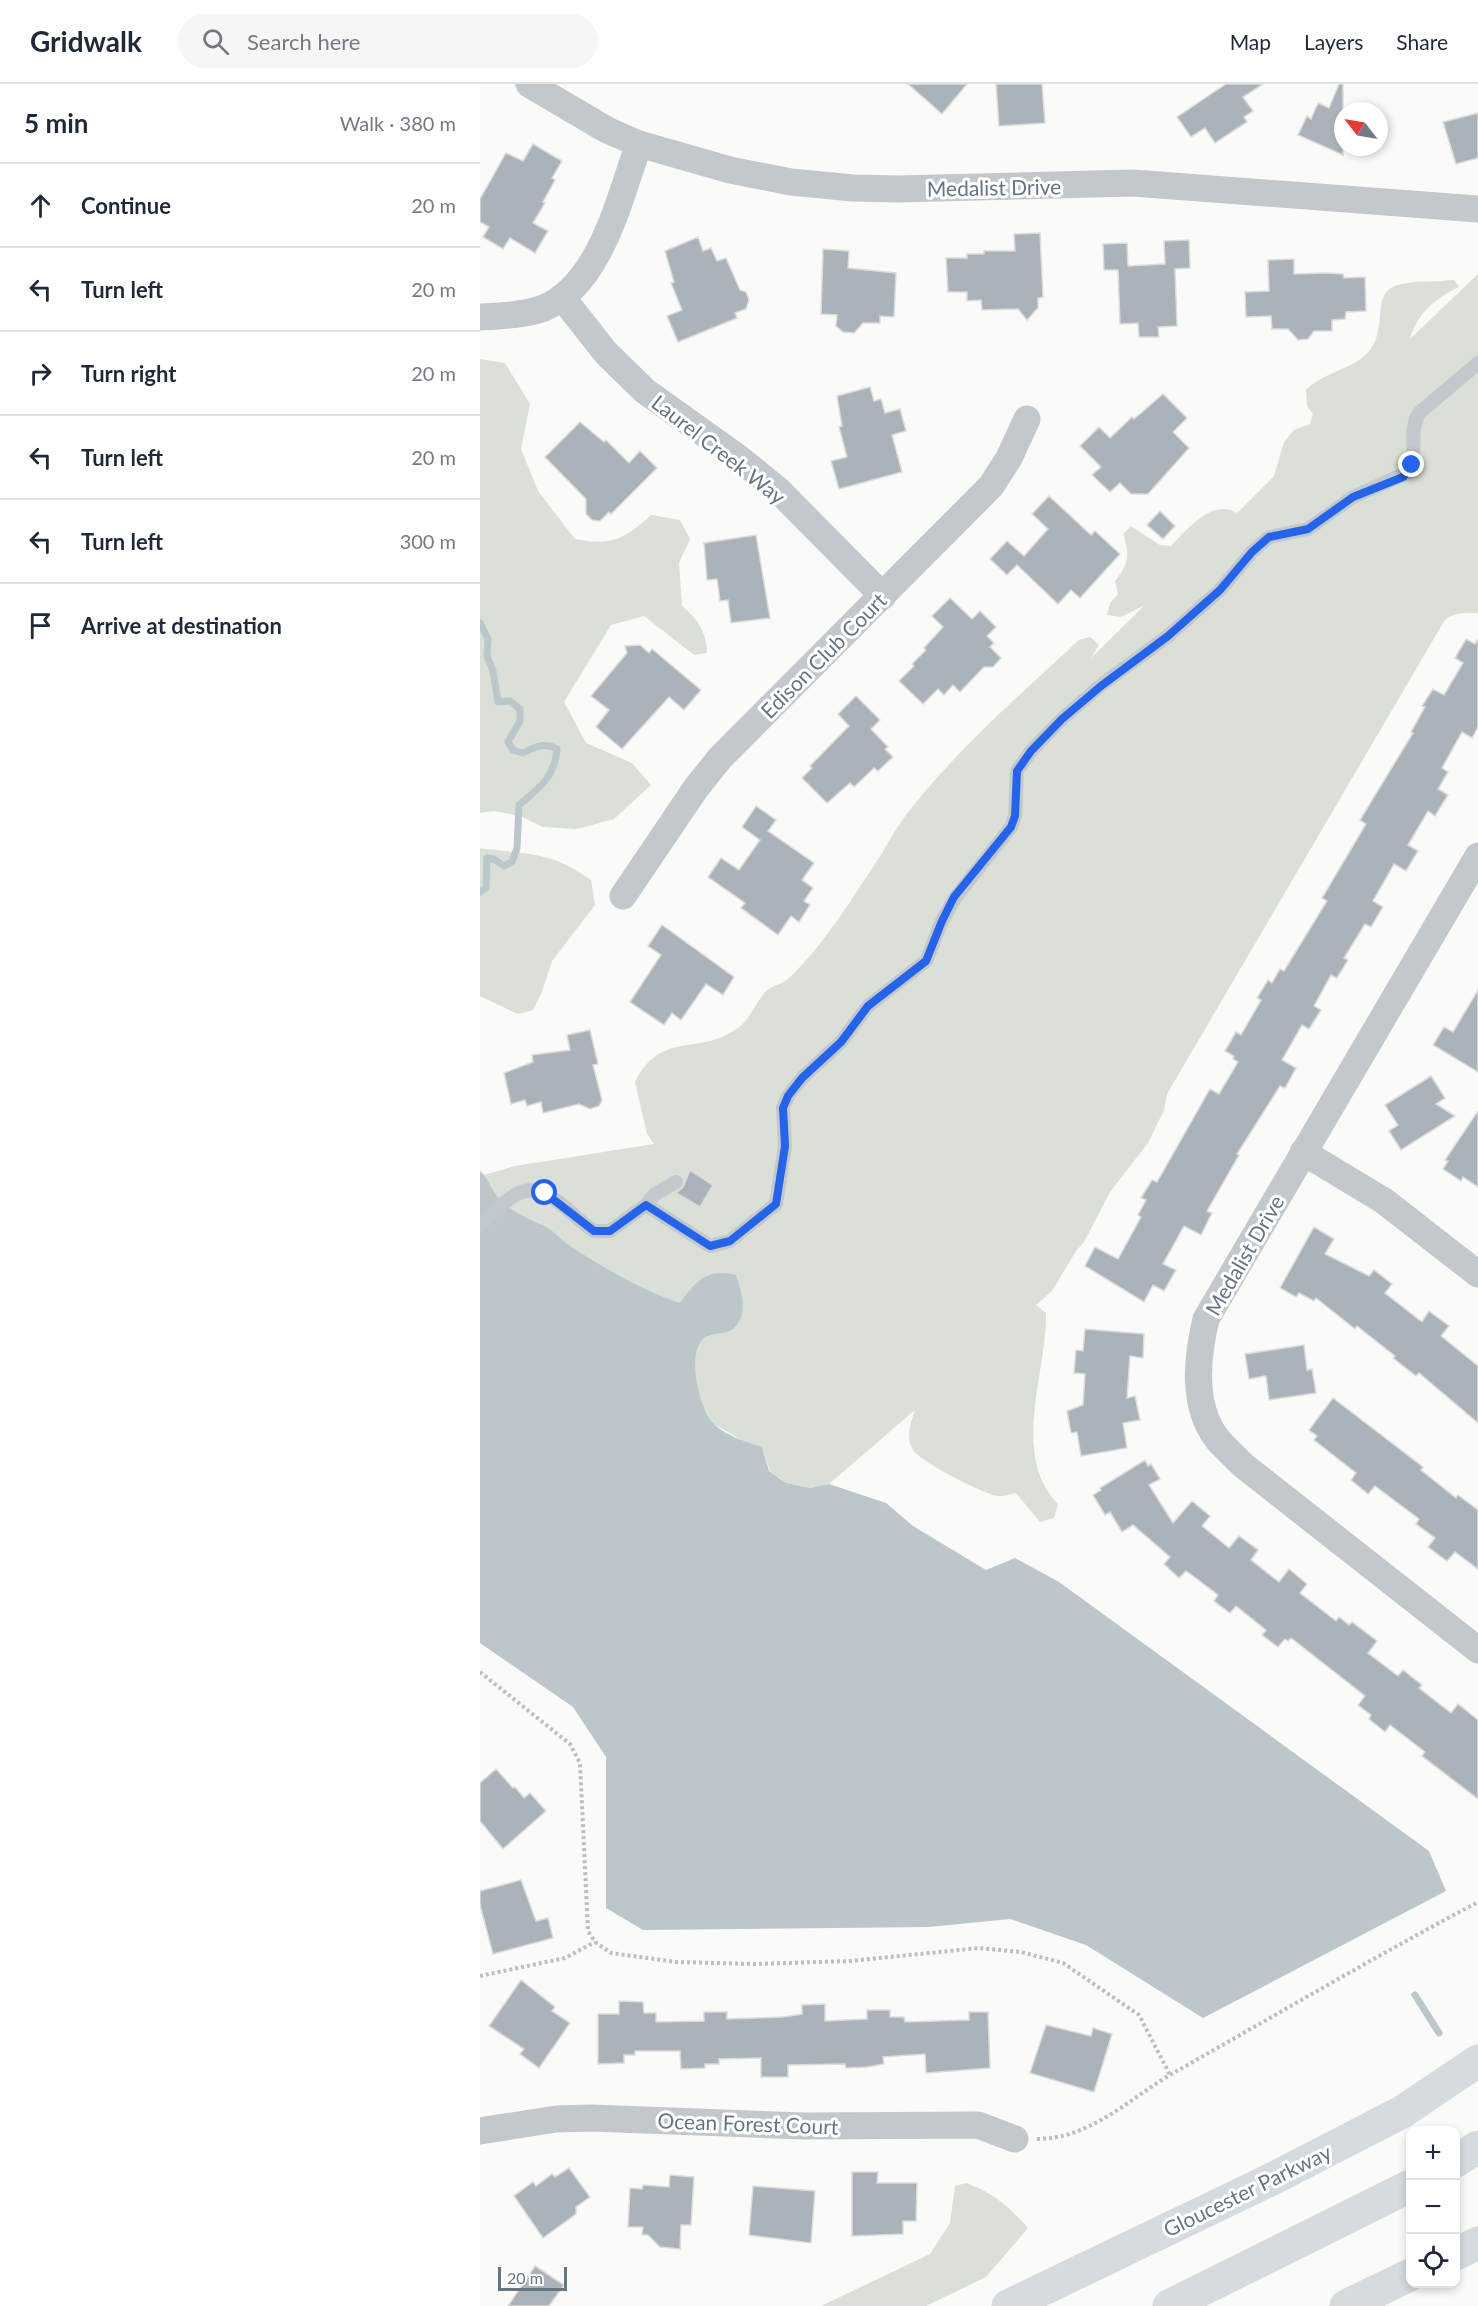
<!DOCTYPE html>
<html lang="en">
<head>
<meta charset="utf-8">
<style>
  :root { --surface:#fff; --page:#f6f6f7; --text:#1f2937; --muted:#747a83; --line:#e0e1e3 }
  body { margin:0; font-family:Lato,sans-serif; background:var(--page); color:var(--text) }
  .controls { position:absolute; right:18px; bottom:18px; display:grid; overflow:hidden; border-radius:12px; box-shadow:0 3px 9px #0003 }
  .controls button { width:54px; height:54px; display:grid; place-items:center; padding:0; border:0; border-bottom:2px solid var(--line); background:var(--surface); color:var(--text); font:30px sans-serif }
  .compass { position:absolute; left:854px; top:18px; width:54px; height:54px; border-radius:50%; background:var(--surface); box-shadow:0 3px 9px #0003; rotate:301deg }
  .scale { position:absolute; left:18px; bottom:15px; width:69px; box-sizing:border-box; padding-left:6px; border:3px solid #657683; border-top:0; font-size:16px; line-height:21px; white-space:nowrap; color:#657683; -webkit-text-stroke:4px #fff; paint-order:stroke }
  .stop { position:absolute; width:18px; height:18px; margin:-14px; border:4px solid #2563eb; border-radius:50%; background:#fff }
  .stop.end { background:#2563eb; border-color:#fff; box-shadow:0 2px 6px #0008 }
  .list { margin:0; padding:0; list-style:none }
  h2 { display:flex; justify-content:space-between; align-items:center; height:78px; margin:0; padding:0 24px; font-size:26px }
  h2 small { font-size:20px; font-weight:400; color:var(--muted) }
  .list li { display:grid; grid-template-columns:39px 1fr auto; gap:18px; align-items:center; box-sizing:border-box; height:84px; padding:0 24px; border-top:2px solid var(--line) }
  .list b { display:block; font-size:22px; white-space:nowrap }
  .list em { font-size:20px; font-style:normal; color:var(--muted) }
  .icon { flex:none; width:33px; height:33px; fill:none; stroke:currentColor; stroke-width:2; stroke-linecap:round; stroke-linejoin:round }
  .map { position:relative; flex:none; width:998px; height:2222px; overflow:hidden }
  header { display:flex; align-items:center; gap:36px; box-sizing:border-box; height:84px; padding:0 30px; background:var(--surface); border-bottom:2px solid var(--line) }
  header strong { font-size:28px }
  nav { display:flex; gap:33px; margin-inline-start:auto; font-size:21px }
  .search { width:420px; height:54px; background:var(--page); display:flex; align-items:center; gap:15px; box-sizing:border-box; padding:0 21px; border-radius:33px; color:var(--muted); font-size:22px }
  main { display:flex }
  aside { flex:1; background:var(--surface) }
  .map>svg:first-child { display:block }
</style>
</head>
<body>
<header>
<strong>Gridwalk</strong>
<div class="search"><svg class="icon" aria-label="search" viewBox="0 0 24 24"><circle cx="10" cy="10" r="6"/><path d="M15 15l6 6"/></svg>Search here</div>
<nav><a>Map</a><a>Layers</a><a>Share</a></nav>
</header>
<main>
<aside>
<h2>5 min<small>Walk · 380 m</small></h2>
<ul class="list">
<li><svg class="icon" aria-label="ahead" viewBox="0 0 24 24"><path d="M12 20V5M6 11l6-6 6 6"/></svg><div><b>Continue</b></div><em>20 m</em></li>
<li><svg class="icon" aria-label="left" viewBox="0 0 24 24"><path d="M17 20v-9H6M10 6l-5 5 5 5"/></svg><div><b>Turn left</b></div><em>20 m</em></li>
<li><svg class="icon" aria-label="right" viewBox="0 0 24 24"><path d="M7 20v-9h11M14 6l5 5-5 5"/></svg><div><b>Turn right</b></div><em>20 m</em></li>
<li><svg class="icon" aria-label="left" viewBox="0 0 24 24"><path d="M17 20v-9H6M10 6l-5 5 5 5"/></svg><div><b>Turn left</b></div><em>20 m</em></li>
<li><svg class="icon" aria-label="left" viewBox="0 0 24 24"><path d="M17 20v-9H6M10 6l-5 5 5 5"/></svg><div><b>Turn left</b></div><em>300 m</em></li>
<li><svg class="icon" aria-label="arrive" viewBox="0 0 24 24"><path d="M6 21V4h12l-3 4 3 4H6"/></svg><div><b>Arrive at destination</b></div></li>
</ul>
</aside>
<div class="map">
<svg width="998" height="2222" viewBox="0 0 998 2222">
  <rect width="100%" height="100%" fill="#fafaf8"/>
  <!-- green -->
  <g fill="#dadfd7">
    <path d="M 998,190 L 998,529 C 985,529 971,527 963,539 L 687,1010 L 684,1026 L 668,1059 L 630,1108 L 604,1158 L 596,1167 L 572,1207 L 556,1221 L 566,1229 C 567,1289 530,1371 578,1420 L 574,1434 L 560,1438 L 536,1409 C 530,1410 524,1413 518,1412 C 503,1410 441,1378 433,1366 C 425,1354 431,1338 435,1326 L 349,1400 L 330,1404 L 306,1399 L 290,1387 L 282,1363 L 264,1357 L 233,1340 L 221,1318 L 0,1276 L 0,1092 L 35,1082 L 174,1060 L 167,1050 L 155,998 C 182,946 215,972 255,946 C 270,937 275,919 286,907 C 293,901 303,900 309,894 C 344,861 370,817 397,777 C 407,762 415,745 426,731 C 476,666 539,612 599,556 L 610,553 L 619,561 L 611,574 L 665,521 L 641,533 L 627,531 L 630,519 L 638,510 L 635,497 C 649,480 650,470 643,450 L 651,442 L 680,461 L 691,462 C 707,446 732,414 757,429 L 794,392 L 804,358 L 814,346 L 830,340 L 833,330 L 827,322 L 826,306 C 842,290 864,287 882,274 C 913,251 887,209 918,201 C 935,196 956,198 974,196 L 979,203 C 956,214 937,229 930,255 Z"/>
    <path d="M 0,275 L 25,279 L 50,320 L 41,365 L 58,407 L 95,455 C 131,462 145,455 171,431 L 200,436 L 210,455 L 199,479 L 202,522 C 218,535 227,549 227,569 L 214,571 L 164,532 L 131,541 L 84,618 L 106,659 L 152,679 L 171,701 L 134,735 L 97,745 L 63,743 L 40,732 L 14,727 L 0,729 Z"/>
    <path d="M 0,764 C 47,771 70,766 111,796 L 115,821 L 72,877 L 62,908 L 53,926 L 38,930 L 0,912 Z"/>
    <path d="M 486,2099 C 512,2108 530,2123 548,2144 L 506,2193 L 446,2222 L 341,2222 L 450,2170 L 470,2139 L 475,2102 Z"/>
  </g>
  <!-- water -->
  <path fill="#bbc7cb" d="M 0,1087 C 9,1094 10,1105 18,1113 C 31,1129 51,1135 68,1144 C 76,1149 82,1157 90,1162 C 124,1184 161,1206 200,1219 C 216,1197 227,1184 256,1191 C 261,1208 269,1227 255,1243 C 246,1253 232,1246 222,1256 C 207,1274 219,1322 233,1339 C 244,1351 267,1358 282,1363 L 289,1387 L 306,1399 L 330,1404 L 349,1400 L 406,1419 L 433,1442 L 506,1486 L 535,1474 L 579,1498 L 949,1767 L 966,1807 L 723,1934 L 606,1861 L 530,1835 L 449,1843 L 163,1846 L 126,1824 L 126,1673 L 93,1623 L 0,1559 Z"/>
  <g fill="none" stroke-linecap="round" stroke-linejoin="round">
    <!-- stream -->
    <g stroke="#bbc7cb" stroke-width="7">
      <path d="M 0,539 L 8,555 L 7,572 L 13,587 L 18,618 L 30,617 L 40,625 L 40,637 L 28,658 L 33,666 L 42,669 C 55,664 64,657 77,665 C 75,693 60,703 39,721 L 37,764 L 32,778 L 24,782 L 14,775 L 7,774 L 6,804 L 0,808"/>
      <path d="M 935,1911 L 959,1949"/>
    </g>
  </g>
  <!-- building -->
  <g fill="#aab3b9" stroke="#dcdcda" stroke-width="1.5">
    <path d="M 428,0 L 487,0 L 462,30 Z"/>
    <path d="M 516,0 L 562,0 L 565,39 L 519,42 Z"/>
    <path d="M 746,0 L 783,0 L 763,13 L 773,27 L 764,33 L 767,38 L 735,59 L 725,44 L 711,53 L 697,33 Z"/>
    <path d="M 859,0 L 863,0 L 863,71 L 818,51 L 827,32 L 831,35 L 838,19 L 849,24 Z"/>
    <path d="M 998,29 L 998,74 L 976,80 L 963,38 Z"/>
    <path d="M 53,60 L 82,77 L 72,94 L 75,96 L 63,118 L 65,119 L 53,139 L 68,147 L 55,169 L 30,154 L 23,165 L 3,153 L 9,143 L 0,138 L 0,115 L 26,69 L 43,77 Z"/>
    <path d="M 560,149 L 563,213 L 558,214 L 558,224 L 547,236 L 538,225 L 502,226 L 501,216 L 487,217 L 487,208 L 468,208 L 466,174 L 487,174 L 487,170 L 504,170 L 504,167 L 535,167 L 534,150 Z"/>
    <path d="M 218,153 L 223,167 L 231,164 L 237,177 L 246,174 L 260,206 L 266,208 L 269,216 L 266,225 L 255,229 L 257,234 L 198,258 L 187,232 L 202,226 L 191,199 L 194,198 L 185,167 Z"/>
    <path d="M 709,156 L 710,184 L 695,185 L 697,242 L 678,243 L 679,253 L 659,253 L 658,239 L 640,240 L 638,186 L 624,186 L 623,160 L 647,159 L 648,182 L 685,180 L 684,157 Z"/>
    <path d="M 343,165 L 369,167 L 368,184 L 416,189 L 414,233 L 400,232 L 400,239 L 383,239 L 374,249 L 363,248 L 356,242 L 357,231 L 341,230 Z"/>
    <path d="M 814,175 L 814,190 L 846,189 L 863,190 L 864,194 L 885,193 L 886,227 L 866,228 L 865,235 L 852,236 L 852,247 L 834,247 L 828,255 L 818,256 L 808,245 L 792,245 L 791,232 L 766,233 L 765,208 L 789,207 L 788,176 Z"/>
    <path d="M 390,303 L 394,317 L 401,315 L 405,329 L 420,325 L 426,347 L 412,351 L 422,388 L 359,405 L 351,377 L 367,373 L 359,343 L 362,342 L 357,312 Z"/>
    <path d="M 683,310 L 707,334 L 693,348 L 709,364 L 668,410 L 651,410 L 640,399 L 630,408 L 612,391 L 621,383 L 600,362 L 619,343 L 630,354 L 652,333 L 654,335 Z"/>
    <path d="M 100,338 L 124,358 L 126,356 L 149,379 L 160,367 L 177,384 L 131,430 L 129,428 L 120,437 L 112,436 L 106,430 L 106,415 L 65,373 Z"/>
    <path d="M 569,412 L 611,451 L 615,447 L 640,470 L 600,514 L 591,506 L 578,520 L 537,481 L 527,491 L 510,475 L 527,457 L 544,472 L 568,445 L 552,430 Z"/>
    <path d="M 680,427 L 695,442 L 683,455 L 667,441 Z"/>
    <path d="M 276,451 L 290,534 L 251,539 L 248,516 L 240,517 L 237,495 L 227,496 L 224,459 Z"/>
    <path d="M 470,514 L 492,535 L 500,527 L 516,543 L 507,552 L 514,559 L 510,563 L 521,574 L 513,583 L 504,583 L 480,608 L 473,601 L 464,611 L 458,605 L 443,620 L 419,597 L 434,582 L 432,580 L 446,566 L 444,564 L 463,543 L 452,532 Z"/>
    <path d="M 986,555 L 995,560 L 998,555 L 998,643 L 992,654 L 982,648 L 962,684 L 968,688 L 958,705 L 968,711 L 955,732 L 948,727 L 928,761 L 938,767 L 926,787 L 914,780 L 893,817 L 903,823 L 891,843 L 885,840 L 864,874 L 868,876 L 857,894 L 851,891 L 834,922 L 841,926 L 829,945 L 822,941 L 802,976 L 816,984 L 805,1004 L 800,1002 L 757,1070 L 759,1071 L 727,1127 L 732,1129 L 721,1151 L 704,1142 L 683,1180 L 696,1186 L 684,1207 L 673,1201 L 664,1218 L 605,1182 L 615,1163 L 638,1175 L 661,1133 L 658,1131 L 666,1116 L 661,1114 L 672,1096 L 677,1098 L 730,1005 L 739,1010 L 758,978 L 753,975 L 754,972 L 745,967 L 756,948 L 761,951 L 781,916 L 777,914 L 788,896 L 792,899 L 800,885 L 804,887 L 847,817 L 842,814 L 886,740 L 880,736 L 933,649 L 931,648 L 945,623 L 942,622 L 953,605 L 964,611 L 983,579 L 975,574 Z"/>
    <path d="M 160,561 L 169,569 L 172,565 L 221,606 L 204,626 L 189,613 L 142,665 L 116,643 L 129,626 L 111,612 L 147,569 L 145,562 Z"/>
    <path d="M 376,612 L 400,636 L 391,645 L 408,663 L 405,665 L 413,673 L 398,687 L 394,684 L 374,703 L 370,699 L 347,719 L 322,694 L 332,684 L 330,682 L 369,642 L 358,630 Z"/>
    <path d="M 276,722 L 296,736 L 288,747 L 334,779 L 322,796 L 333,804 L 324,817 L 330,821 L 319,838 L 311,832 L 298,851 L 261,824 L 265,819 L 228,793 L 241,774 L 259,786 L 280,756 L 262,743 Z"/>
    <path d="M 182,841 L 254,893 L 243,911 L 226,900 L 201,936 L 192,929 L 184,941 L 150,918 L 181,871 L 168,862 Z"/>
    <path d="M 998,906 L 998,988 L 953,961 L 964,943 L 973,948 Z"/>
    <path d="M 110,946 L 118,980 L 113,981 L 122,1016 L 119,1022 L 110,1025 L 99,1020 L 63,1029 L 61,1018 L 47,1022 L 45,1016 L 31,1020 L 24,989 L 53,978 L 52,971 L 90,966 L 87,951 Z"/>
    <path d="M 951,992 L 965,1014 L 956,1020 L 975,1032 L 921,1066 L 909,1047 L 918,1041 L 905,1021 Z"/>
    <path d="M 998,1027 L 998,1103 L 983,1093 L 981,1097 L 963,1085 L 968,1077 L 965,1076 Z"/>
    <path d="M 210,1086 L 233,1101 L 220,1123 L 196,1109 L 203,1103 Z"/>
    <path d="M 834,1143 L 854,1155 L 845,1170 L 889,1192 L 894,1186 L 912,1200 L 905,1209 L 942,1238 L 949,1227 L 969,1242 L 961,1252 L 998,1282 L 998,1339 L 939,1289 L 936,1292 L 913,1274 L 915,1272 L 877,1242 L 875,1245 L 836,1214 L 834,1217 L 819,1209 L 816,1213 L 800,1204 Z"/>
    <path d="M 605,1245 L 664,1250 L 663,1274 L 650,1272 L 647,1314 L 655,1312 L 660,1336 L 643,1339 L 647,1364 L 601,1372 L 597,1348 L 591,1349 L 587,1327 L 603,1321 L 605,1290 L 594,1289 L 596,1266 L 603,1267 Z"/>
    <path d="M 824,1261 L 827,1286 L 832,1285 L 836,1309 L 789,1316 L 786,1292 L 769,1295 L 765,1270 Z"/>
    <path d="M 853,1314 L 943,1383 L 941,1386 L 976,1414 L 978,1411 L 998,1426 L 998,1485 L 975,1468 L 967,1477 L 948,1463 L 955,1454 L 936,1440 L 939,1435 L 895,1402 L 888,1410 L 871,1396 L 876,1389 L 834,1356 L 837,1352 L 829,1346 Z"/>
    <path d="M 665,1376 L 668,1382 L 671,1380 L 680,1395 L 669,1401 L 693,1439 L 712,1417 L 730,1432 L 722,1442 L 749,1464 L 759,1452 L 778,1466 L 771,1476 L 799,1498 L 809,1485 L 827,1500 L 820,1509 L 856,1537 L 859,1533 L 869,1541 L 872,1538 L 897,1557 L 888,1569 L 918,1592 L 923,1586 L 942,1601 L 939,1604 L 971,1629 L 978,1620 L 998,1636 L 998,1715 L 942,1672 L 945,1668 L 910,1641 L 905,1648 L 889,1635 L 891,1631 L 878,1621 L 885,1612 L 811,1554 L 808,1557 L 805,1555 L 798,1563 L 782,1551 L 786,1546 L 756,1522 L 750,1529 L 734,1517 L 738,1511 L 709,1489 L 706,1487 L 699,1494 L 684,1480 L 690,1473 L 653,1441 L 642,1448 L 630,1428 L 625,1431 L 613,1411 L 621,1406 L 620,1404 Z"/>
    <path d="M 16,1685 L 33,1704 L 35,1703 L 44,1714 L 50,1709 L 66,1727 L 23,1765 L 0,1737 L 0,1699 Z"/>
    <path d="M 41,1796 L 56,1837 L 68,1834 L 73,1854 L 13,1870 L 0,1821 L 0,1807 Z"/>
    <path d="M 41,1896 L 75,1923 L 72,1927 L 90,1939 L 59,1984 L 40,1970 L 44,1965 L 9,1942 Z"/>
    <path d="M 139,1917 L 163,1918 L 164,1929 L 176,1929 L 176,1938 L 224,1937 L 224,1928 L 247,1928 L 247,1935 L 303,1933 L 322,1930 L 322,1921 L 345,1920 L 345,1937 L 387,1935 L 387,1926 L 410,1926 L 410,1933 L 424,1933 L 425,1938 L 489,1936 L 489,1928 L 508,1928 L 510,1984 L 446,1989 L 445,1970 L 403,1973 L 404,1980 L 387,1983 L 366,1984 L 365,1980 L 308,1981 L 308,1993 L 281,1993 L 281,1974 L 239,1975 L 239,1980 L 225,1980 L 225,1984 L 201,1985 L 200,1967 L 155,1967 L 155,1971 L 144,1971 L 144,1979 L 118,1980 L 118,1930 L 139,1930 Z"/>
    <path d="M 566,1941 L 611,1952 L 613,1944 L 632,1950 L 614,2008 L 550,1989 Z"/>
    <path d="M 89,2084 L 110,2113 L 96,2123 L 96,2130 L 63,2154 L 34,2112 L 53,2098 L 56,2102 L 72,2090 L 75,2093 Z"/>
    <path d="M 372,2088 L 398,2088 L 397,2099 L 437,2099 L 436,2137 L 423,2137 L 423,2150 L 372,2152 Z"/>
    <path d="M 190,2091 L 214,2093 L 211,2141 L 201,2141 L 200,2165 L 180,2163 L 168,2151 L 162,2151 L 163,2143 L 148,2143 L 150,2104 L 162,2105 L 163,2101 L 189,2103 Z"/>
    <path d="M 273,2102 L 335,2107 L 331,2159 L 269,2151 Z"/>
    <path d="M 55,2182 L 84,2201 L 69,2222 L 28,2222 Z"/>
  </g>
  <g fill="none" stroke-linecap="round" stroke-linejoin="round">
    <!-- path -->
    <g stroke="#bbbfc2" stroke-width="4" stroke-dasharray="3 3" stroke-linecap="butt">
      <path d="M 0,1588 L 90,1660 L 100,1679 L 108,1847 L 115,1858 L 131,1869 L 196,1878 L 275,1880 L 370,1877 L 499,1864 L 541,1868 L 583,1879 L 659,1931 L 690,1991"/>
      <path d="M 0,1892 L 85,1874 L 115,1858"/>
      <path d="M 557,2055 C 611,2055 651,2013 695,1988 C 796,1931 896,1872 998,1818"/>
    </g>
    <!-- lane -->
    <g stroke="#c3c8cc" stroke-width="14">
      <path d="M 166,1121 L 175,1110 L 196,1098"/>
      <path d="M 0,1141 C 12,1131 23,1117 37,1110 C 66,1094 92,1134 114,1147 L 130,1147 L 166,1121 L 230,1162 L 250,1157 L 296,1120 L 305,1062 L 303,1024 L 308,1012 L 322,994 L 361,958 L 388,922 L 446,877 L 462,837 L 475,814 L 531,743 L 535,732 L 537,687 L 551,667 L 582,635 L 620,602 L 688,552 L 740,506 L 772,468 L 789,453 L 828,445 L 873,413 L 929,388 C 938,369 928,347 939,329 L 998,279"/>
    </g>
    <!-- street -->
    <g stroke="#c3c8cc" stroke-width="27">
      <path d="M 49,0 L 127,46 L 159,60 L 250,86 L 311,98 L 373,104 L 418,105 L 653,99 L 998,125"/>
      <path d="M 82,213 L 126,269 L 165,307 L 260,375 L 298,406 L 403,512"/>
      <path d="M 0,233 C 20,232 45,231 64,224 C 121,200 140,112 159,60"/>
      <path d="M 998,772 L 726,1235 C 717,1273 711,1322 738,1356 C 746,1365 755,1373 764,1382 L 998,1566"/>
      <path d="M 143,812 L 216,704 L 240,674 L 511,402 L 529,374 L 547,335"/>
      <path d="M 823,1068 L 904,1117 L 998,1190"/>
      <path d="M 0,2047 L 76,2035 L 112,2034 L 323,2042 L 498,2041 L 535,2055"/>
    </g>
    <!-- secondary -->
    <g stroke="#d6dbdf" stroke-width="33">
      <path d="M 976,2077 L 998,2063"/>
      <path d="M 976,2170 L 998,2159"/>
      <path d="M 528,2222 L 790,2096 L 922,2028 L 998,1977"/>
      <path d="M 689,2222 L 930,2102"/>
      <path d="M 866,2222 L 930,2191"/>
    </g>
  </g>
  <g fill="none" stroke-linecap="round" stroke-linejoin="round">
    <!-- route -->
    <path stroke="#2563eb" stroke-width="8" d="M 65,1109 L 114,1147 L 130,1147 L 166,1121 L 230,1162 L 250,1157 L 296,1120 L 305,1062 L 303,1024 L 308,1012 L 322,994 L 361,958 L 388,922 L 446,877 L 462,837 L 474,813 L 531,743 L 535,732 L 537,687 L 551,667 L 582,635 L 621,602 L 688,552 L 740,506 L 772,468 L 789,453 L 828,445 L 873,413 L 923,393 L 932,381"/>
  </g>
  <g text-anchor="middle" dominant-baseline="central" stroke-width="6" stroke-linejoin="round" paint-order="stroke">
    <!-- street labels -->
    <g font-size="21" fill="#657683" stroke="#fff">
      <text transform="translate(514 103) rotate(-1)">Medalist Drive</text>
      <text transform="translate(239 365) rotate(38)">Laurel Creek Way</text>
      <text transform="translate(343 571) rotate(-45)">Edison Club Court</text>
      <text transform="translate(764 1171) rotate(-60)">Medalist Drive</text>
      <text transform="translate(268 2039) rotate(2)">Ocean Forest Court</text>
      <text transform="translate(767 2106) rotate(-26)">Gloucester Parkway</text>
    </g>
  </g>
</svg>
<div class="controls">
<button>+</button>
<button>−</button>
<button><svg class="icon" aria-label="locate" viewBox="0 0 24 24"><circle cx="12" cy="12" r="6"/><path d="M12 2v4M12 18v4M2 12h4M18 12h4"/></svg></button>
</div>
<svg class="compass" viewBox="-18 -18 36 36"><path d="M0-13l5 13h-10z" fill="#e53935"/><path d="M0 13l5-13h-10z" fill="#747a83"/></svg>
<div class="scale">20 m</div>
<div class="stop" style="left:65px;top:1109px"></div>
<div class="stop end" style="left:932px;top:381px"></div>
</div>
</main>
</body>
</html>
